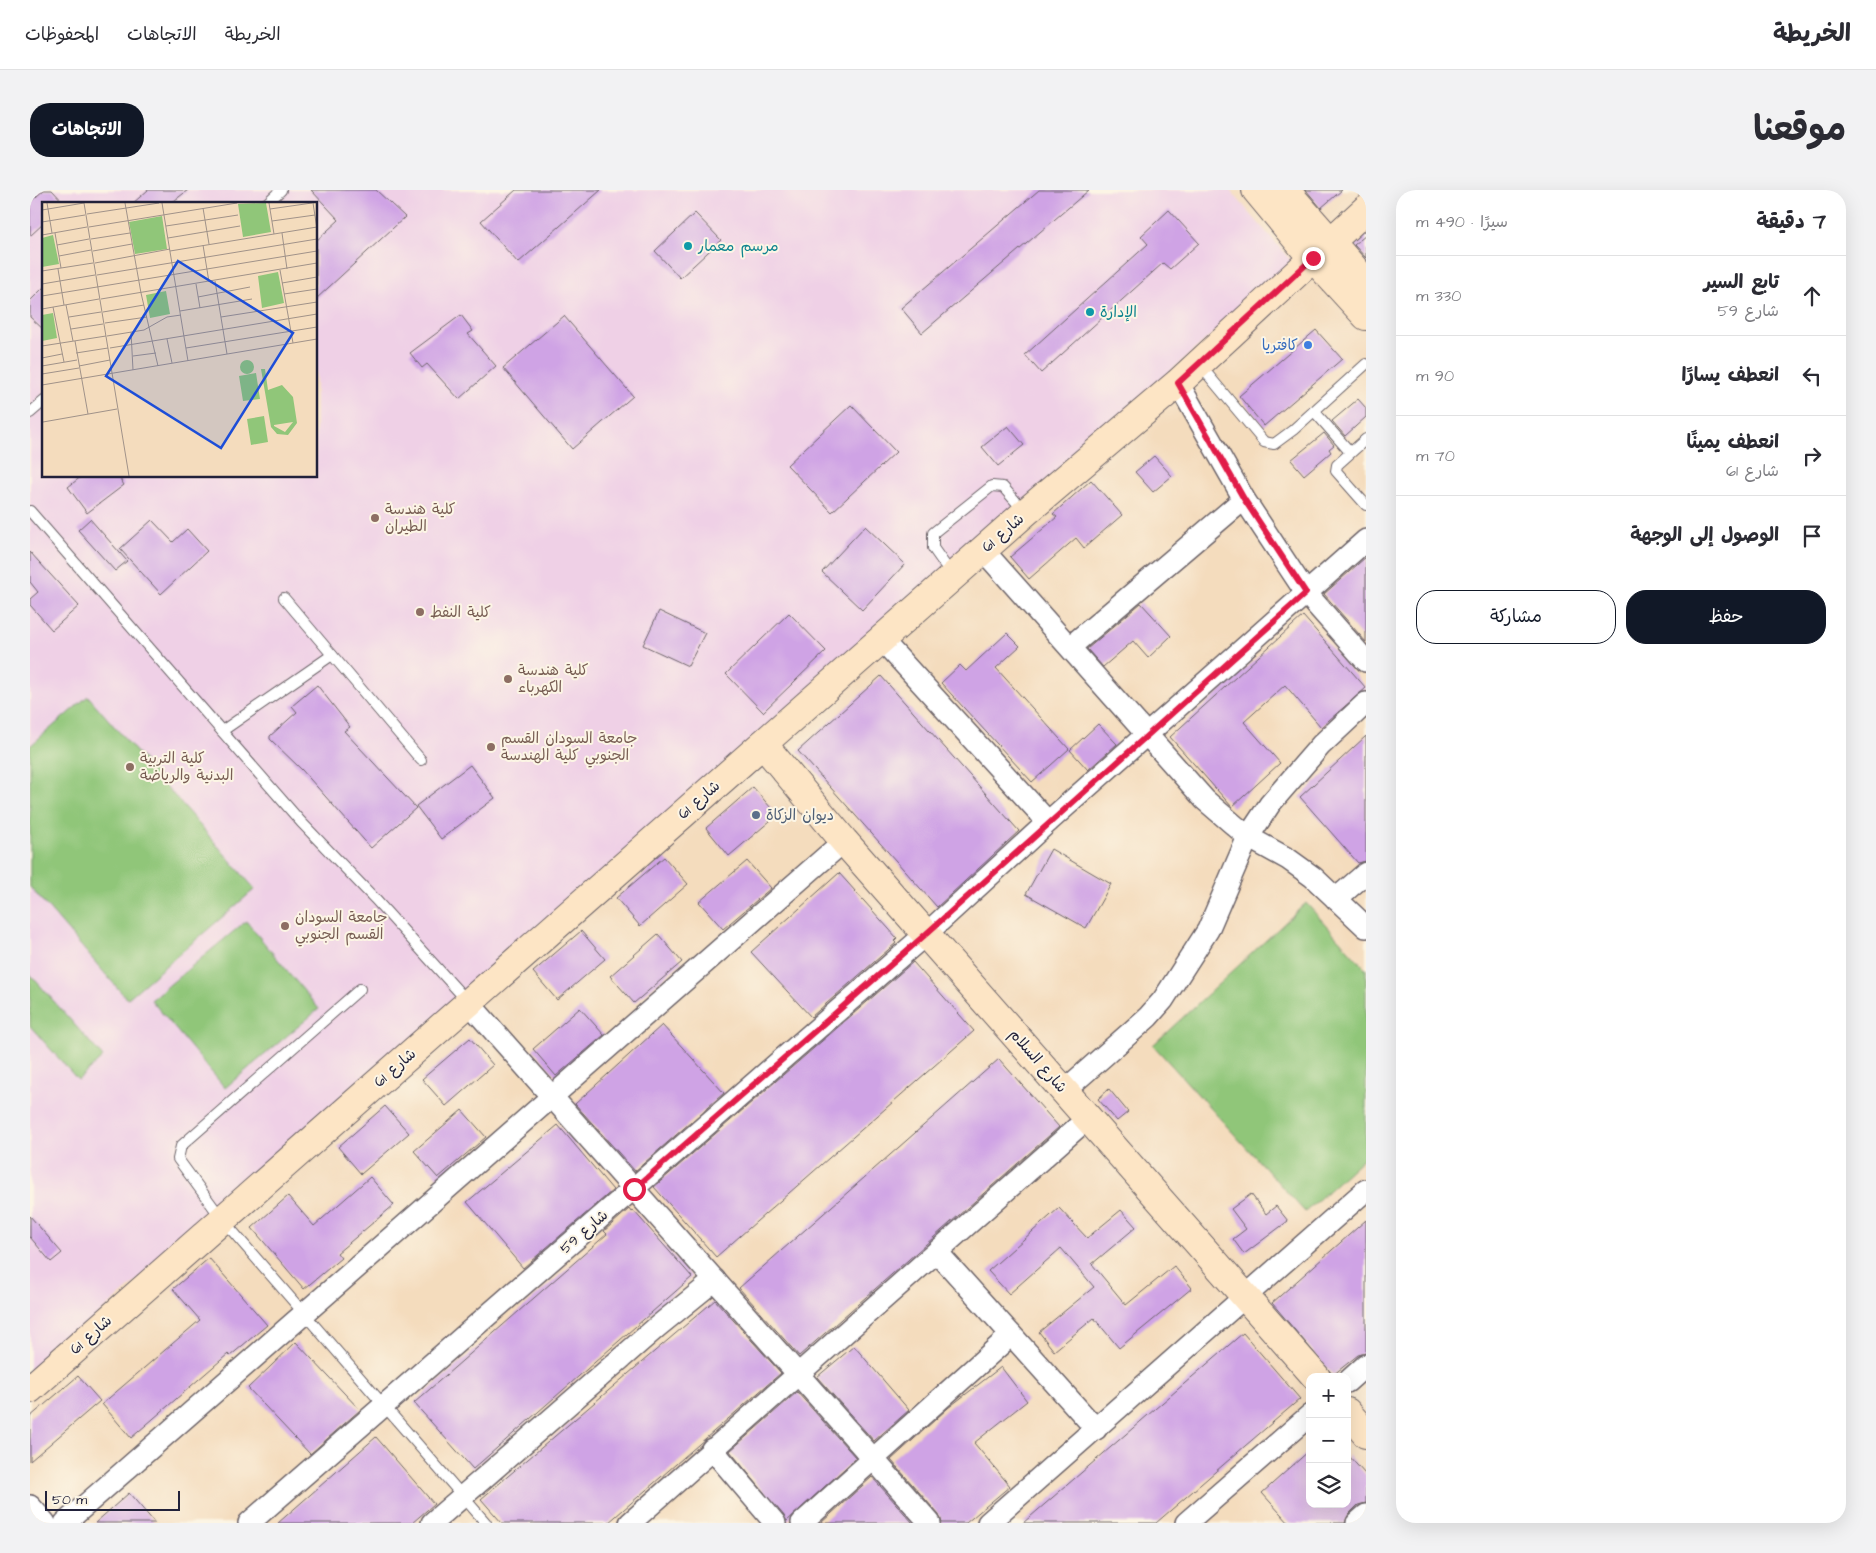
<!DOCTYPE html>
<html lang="ar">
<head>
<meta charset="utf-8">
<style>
  :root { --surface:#fff; --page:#f2f2f3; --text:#2b2b33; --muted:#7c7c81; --line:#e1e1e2; --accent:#111827 }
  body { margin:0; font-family:"Architects Daughter","Playpen Sans Arabic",sans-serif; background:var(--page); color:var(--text); direction:rtl }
  .controls { position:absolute; right:15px; bottom:15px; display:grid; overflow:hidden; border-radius:10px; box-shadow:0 5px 20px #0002 }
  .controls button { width:45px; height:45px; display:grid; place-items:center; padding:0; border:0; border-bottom:1px solid var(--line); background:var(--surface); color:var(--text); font:25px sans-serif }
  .scale { position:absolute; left:15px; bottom:12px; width:135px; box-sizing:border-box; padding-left:5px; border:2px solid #22223b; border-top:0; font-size:14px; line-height:18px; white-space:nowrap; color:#22223b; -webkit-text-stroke:4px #fcf5e5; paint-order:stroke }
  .stop { position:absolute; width:15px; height:15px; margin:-11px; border:4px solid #e11d48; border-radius:50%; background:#fff }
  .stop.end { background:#e11d48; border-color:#fff; box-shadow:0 1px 5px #0008 }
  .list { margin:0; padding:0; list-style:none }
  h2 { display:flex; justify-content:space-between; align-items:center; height:65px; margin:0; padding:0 20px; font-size:21px }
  h2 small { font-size:16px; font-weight:400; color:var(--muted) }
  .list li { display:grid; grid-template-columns:32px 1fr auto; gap:15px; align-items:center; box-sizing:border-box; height:80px; padding:0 20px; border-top:1px solid var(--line) }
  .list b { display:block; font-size:19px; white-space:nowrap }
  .list p { margin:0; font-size:16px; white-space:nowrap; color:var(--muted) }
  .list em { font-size:16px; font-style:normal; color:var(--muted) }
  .actions { display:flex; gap:10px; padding:15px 20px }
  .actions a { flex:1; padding:11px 0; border:1px solid var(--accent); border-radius:20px; text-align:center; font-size:18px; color:var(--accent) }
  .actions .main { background:var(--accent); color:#fff }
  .icon { flex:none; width:28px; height:28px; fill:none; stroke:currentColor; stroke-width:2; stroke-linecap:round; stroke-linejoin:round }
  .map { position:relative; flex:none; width:1336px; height:1333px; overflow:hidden; direction:ltr; border-radius:20px }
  header { display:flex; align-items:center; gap:30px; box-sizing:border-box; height:70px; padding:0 25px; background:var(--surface); border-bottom:1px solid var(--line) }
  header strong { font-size:24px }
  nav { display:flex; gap:28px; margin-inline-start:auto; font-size:18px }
  .intro { display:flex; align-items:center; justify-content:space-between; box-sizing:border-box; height:120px; padding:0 30px }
  h1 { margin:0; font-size:35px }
  .button { padding:12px 22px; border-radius:20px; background:var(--accent); color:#fff; font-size:18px; font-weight:700 }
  main { display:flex; gap:30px; padding:0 30px }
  aside { flex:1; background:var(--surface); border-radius:20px; box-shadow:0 5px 20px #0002 }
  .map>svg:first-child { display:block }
</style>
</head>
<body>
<header>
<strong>الخريطة</strong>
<nav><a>الخريطة</a><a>الاتجاهات</a><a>المحفوظات</a></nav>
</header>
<div class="intro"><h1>موقعنا</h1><a class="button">الاتجاهات</a></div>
<main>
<aside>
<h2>7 دقيقة<small>سيرًا · 490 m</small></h2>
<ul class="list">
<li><svg class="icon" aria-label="ahead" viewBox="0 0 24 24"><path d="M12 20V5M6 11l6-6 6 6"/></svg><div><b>تابع السير</b><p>شارع 59</p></div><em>330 m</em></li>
<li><svg class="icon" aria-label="left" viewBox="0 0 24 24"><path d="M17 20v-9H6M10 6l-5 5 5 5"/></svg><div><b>انعطف يسارًا</b></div><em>90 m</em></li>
<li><svg class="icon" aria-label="right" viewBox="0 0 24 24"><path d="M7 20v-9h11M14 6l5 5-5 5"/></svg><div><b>انعطف يمينًا</b><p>شارع 61</p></div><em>70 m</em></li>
<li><svg class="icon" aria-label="arrive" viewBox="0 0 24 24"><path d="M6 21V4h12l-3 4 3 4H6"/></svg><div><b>الوصول إلى الوجهة</b></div></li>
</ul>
<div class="actions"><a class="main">حفظ</a><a>مشاركة</a></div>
</aside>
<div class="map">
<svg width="1336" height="1333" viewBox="0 0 1336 1333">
  <rect width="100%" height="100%" fill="#fcf5e5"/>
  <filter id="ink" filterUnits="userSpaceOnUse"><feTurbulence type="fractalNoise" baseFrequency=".02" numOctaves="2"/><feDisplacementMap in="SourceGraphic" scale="10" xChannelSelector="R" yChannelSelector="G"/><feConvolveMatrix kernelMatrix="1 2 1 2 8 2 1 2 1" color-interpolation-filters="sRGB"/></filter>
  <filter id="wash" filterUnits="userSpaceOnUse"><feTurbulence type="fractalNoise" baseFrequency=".0096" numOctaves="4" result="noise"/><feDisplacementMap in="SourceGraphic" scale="20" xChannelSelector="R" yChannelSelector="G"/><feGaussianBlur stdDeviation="1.12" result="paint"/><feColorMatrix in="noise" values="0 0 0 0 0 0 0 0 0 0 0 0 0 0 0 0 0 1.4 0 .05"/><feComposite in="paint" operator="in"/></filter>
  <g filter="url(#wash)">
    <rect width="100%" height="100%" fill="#f4dcbd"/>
    <!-- built -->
    <path fill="#efd0e6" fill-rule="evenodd" d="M 0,0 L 1200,0 L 1263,73 L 0,1185 ZM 14,14 L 286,14 L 286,286 L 14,286 Z"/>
    <!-- green -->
    <g fill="#90c679" stroke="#59745a">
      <path d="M 58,506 L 225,699 L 97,809 L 0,697 L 0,556 Z"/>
      <path d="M 1276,713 L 1336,779 L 1336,966 L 1275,1022 L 1123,855 Z"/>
      <path d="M 216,731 L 289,819 L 195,898 L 121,810 Z"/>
      <path d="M 0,784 L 73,867 L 48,890 L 0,836 Z"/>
    </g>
    <g id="blocks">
      <!-- building -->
      <g fill="#cfa3e5">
        <path d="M 14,0 L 22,0 L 35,14 L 14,14 L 14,33 L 0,46 L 0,12 Z"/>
        <path d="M 118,0 L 158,0 L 140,14 L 102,14 Z"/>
        <path d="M 281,0 L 346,0 L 375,27 L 286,109 L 286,51 L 309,30 Z"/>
        <path d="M 486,0 L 571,0 L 488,73 L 451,31 Z"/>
        <path d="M 1009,0 L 1059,0 L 892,143 L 871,118 Z"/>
        <path d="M 1276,0 L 1312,0 L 1291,18 Z"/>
        <path d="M 1139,20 L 1169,53 L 1140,79 L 1133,73 L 1011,183 L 995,165 L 1118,54 L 1111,46 Z"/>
        <path d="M 665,23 L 691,50 L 650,88 L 625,61 Z"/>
        <path d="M 1336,45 L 1336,68 L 1324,55 Z"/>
        <path d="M 14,97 L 14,140 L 0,127 L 0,111 Z"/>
        <path d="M 431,125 L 443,141 L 438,144 L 466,176 L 429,209 L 397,174 L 392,178 L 380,163 Z"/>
        <path d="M 534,126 L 603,206 L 542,259 L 473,178 Z"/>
        <path d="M 1286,140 L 1312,169 L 1234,236 L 1209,206 Z"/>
        <path d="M 1328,209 L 1336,218 L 1336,227 L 1315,246 L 1302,231 Z"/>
        <path d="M 821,215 L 866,262 L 802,322 L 757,275 Z"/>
        <path d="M 978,236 L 994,255 L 968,276 L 952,257 Z"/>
        <path d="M 1294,243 L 1304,255 L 1299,259 L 1301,262 L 1274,285 L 1261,270 Z"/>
        <path d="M 1124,266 L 1142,286 L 1123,302 L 1105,282 Z"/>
        <path d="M 52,286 L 88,286 L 94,295 L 57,323 L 38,297 Z"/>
        <path d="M 1061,290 L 1092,325 L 1054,358 L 1046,348 L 999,389 L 980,367 L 1027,327 L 1023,324 Z"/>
        <path d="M 60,329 L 97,371 L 85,381 L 48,340 Z"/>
        <path d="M 122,330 L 143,352 L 157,339 L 177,361 L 131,404 L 90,359 Z"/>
        <path d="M 835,336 L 875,374 L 832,420 L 792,382 Z"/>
        <path d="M 0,362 L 49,416 L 22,440 L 0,415 L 0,409 L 8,402 L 0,392 Z"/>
        <path d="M 1336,367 L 1336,452 L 1294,404 Z"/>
        <path d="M 1111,413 L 1141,446 L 1118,468 L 1103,451 L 1073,477 L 1057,459 Z"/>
        <path d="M 629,421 L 675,443 L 658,476 L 613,455 Z"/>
        <path d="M 759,423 L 796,461 L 733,522 L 696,484 Z"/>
        <path d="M 1273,426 L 1336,498 L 1291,537 L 1255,495 L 1214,532 L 1250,573 L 1202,617 L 1140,547 Z"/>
        <path d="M 977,443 L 990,456 L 966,478 L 1039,559 L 1002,592 L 911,493 L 930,475 L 936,481 Z"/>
        <path d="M 851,486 L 989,641 L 907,717 L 768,561 Z"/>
        <path d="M 287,495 L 320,537 L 314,541 L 386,618 L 341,658 L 272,580 L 240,549 L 240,546 L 267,522 L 262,516 Z"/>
        <path d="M 1068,534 L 1087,554 L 1058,580 L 1040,560 Z"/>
        <path d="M 1336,546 L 1336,671 L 1328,673 L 1270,607 Z"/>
        <path d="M 440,575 L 465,608 L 411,649 L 386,616 Z"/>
        <path d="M 723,597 L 747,625 L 699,666 L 676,638 Z"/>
        <path d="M 1021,659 L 1081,694 L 1056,738 L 996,704 Z"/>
        <path d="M 634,667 L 658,694 L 610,736 L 586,708 Z"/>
        <path d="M 717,671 L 741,698 L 693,739 L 669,712 Z"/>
        <path d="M 809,683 L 867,748 L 864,751 L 866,753 L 781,827 L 721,762 Z"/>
        <path d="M 551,741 L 575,769 L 527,810 L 503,782 Z"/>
        <path d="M 628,744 L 652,772 L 604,813 L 580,786 Z"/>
        <path d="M 883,772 L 944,841 L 686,1067 L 624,997 Z"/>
        <path d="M 550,818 L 574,845 L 526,886 L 503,859 Z"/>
        <path d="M 632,835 L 694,903 L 605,981 L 545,914 Z"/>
        <path d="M 440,848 L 463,875 L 416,916 L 392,889 Z"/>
        <path d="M 969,869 L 1029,937 L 769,1166 L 709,1098 Z"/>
        <path d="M 1079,899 L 1098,922 L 1087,931 L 1068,909 Z"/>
        <path d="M 355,916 L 379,943 L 331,984 L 308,957 Z"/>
        <path d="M 432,920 L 456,947 L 408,988 L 384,961 Z"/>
        <path d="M 528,935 L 583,1000 L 493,1078 L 437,1012 Z"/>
        <path d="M 340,987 L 364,1015 L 307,1063 L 311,1068 L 274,1099 L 222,1038 L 258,1006 L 284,1036 Z"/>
        <path d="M 1221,1004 L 1236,1024 L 1246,1016 L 1258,1031 L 1214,1064 L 1203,1049 L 1216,1039 L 1201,1019 Z"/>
        <path d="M 1029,1018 L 1057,1048 L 1091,1020 L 1106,1037 L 1062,1074 L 1096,1115 L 1144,1076 L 1162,1098 L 1089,1158 L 1064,1128 L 1024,1161 L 1009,1142 L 1064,1097 L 1031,1058 L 979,1104 L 958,1081 Z"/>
        <path d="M 599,1019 L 601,1022 L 603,1020 L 662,1087 L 443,1279 L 384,1213 L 577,1044 L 574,1041 Z"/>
        <path d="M 0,1026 L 32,1063 L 21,1072 L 0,1047 Z"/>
        <path d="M 1336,1030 L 1336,1163 L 1328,1165 L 1303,1185 L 1242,1113 Z"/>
        <path d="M 179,1068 L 237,1135 L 200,1166 L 198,1164 L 101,1248 L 72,1214 L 170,1130 L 143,1099 Z"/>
        <path d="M 685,1110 L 751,1183 L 578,1333 L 472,1333 L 451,1309 Z"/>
        <path d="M 1213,1143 L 1270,1209 L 1215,1256 L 1126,1333 L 993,1333 Z"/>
        <path d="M 266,1152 L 330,1220 L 280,1264 L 218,1198 Z"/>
        <path d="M 824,1156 L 879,1220 L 844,1251 L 787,1187 Z"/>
        <path d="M 971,1177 L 997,1211 L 944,1253 L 980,1296 L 936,1333 L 912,1333 L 909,1325 L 861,1270 L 918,1218 Z"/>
        <path d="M 48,1186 L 70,1211 L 0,1271 L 0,1227 Z"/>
        <path d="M 767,1202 L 826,1268 L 757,1331 L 700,1261 Z"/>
        <path d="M 346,1247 L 404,1314 L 382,1333 L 248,1333 Z"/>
        <path d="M 1280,1260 L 1280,1314 L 1317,1314 L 1317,1264 L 1336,1285 L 1336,1313 L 1328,1315 L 1319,1324 L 1315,1333 L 1259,1333 L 1232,1303 Z"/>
        <path d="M 842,1287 L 883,1333 L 791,1333 Z"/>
        <path d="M 99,1303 L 125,1333 L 65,1333 Z"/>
      </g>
    </g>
  </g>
  <g filter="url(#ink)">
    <use href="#blocks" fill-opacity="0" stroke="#6c6368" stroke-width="1"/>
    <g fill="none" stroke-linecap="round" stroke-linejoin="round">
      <defs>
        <g id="lane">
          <path d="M 236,14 L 251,0"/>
          <path d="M 1169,174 L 1234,252 L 1244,254 L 1263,240 L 1336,174"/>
          <path d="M 1284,221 L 1320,262"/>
          <path d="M 0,223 L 14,211"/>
          <path d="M 1336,249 L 1307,275 L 1306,281 L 1336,315"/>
          <path d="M 0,321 L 271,632 L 345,709 L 438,812"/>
          <path d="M 922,385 L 903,358 L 903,343 L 962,296 L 973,297 L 995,322"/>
          <path d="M 254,408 L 391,570"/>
          <path d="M 192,541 L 302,465"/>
          <path d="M 330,799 L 151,956 L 148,969 L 192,1029 L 456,1333"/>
        </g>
        <g id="street">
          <path d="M 1148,193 L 1214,309 L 1276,403 L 1336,471"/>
          <path d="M 953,360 L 1175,610 L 1218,647 L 1258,669 L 1283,687 L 1336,737"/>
          <path d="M 852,450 L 1018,632"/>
          <path d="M 1040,457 L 1214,309"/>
          <path d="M 1306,709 L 1336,683"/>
          <path d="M 439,813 L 900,1333"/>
          <path d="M 1034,901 L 1118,827 L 1133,810 L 1178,740 L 1218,647 L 1240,614 L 1291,555 L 1336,513"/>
          <path d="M 907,1062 L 1066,1239"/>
          <path d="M 1317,1192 L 1336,1175"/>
          <path d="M 682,1259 L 745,1333"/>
          <path d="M 0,1316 L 15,1333"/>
          <path d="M 35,1333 L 814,651"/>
          <path d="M 219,1333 L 896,744 L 1018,632 L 1336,350"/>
          <path d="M 402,1333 L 627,1137 L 685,1090"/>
          <path d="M 600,1333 L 1058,928"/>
          <path d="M 772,1333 L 980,1146"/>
          <path d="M 958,1333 L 1336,1000"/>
          <path d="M 1156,1333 L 1280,1225"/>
          <path d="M 1327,1333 L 1336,1325"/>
        </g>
        <g id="secondary">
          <path d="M 1226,0 L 1274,58 L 1336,126"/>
          <path d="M 1255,0 L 1336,92"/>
          <path d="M 733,554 L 814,651 L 1286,1187"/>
          <path d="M 0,1199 L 996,322 L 1148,193 L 1336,19"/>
          <path d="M 1317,1222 L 1336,1244"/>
        </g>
      </defs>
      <!-- lane casing -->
      <use href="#lane" stroke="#6c6368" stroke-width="12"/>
      <!-- street casing -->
      <use href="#street" stroke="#6c6368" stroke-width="24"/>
      <!-- secondary casing -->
      <use href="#secondary" stroke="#6c6368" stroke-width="30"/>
      <!-- lane -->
      <use href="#lane" stroke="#fff" stroke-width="10"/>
      <!-- street -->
      <use href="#street" stroke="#fff" stroke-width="21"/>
      <!-- secondary -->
      <use href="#secondary" stroke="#fde5c5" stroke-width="28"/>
    </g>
  </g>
  <g fill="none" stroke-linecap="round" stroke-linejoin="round" filter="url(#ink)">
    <!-- route -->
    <path stroke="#e11d48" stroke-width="6" d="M 604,999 L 896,744 L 1276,403 L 1214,309 L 1148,193 L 1283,68"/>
  </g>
  <!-- markers -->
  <g fill="#0f9aa8" stroke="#fcf5e5" stroke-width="2">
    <circle cx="658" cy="56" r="5"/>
    <circle cx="1060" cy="122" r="5"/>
  </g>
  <circle fill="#3f7fe0" stroke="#fcf5e5" stroke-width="2" cx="1278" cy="155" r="5"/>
  <g fill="#8d6e63" stroke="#fcf5e5" stroke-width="2">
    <circle cx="345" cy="328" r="5"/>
    <circle cx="390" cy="422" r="5"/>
    <circle cx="478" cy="489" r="5"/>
    <circle cx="461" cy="557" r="5"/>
    <circle cx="100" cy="577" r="5"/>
    <circle cx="255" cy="736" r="5"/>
  </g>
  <circle fill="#5c6f8a" stroke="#fcf5e5" stroke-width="2" cx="726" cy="625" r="5"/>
  <g text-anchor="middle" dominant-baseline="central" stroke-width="4" stroke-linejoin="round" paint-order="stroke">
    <!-- culture labels -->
    <g font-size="15" fill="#0d838f" stroke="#fcf5e5" text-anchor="start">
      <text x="668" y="56">مرسم معمار</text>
      <text x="1070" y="122">الإدارة</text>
    </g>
    <!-- shop labels -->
    <g font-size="15" fill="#366cbe" stroke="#fcf5e5" text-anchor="end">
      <text x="1268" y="155">كافتريا</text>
    </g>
    <!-- education labels -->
    <g font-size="15" fill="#785e54" stroke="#fcf5e5" text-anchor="start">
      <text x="355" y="319">كلية هندسة<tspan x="355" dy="17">الطيران</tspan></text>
      <text x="400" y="422">كلية النفط</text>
      <text x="488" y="480">كلية هندسة<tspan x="488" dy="17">الكهرباء</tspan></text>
      <text x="471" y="548">جامعة السودان القسم<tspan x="471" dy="17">الجنوبي كلية الهندسة</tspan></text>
      <text x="110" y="568">كلية التربية<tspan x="110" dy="17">البدنية والرياضة</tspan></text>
      <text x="265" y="727">جامعة السودان<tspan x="265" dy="17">القسم الجنوبي</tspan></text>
    </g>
    <!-- street labels -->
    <g font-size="15" fill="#22223b" stroke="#fcf5e5">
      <text transform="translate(973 343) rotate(-41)">شارع 61</text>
      <text transform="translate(669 610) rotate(-41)">شارع 61</text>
      <text transform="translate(1008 871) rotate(49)">شارع السلام</text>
      <text transform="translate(365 878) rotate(-41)">شارع 61</text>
      <text transform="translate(554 1042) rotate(-41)">شارع 59</text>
      <text transform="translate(61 1145) rotate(-42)">شارع 61</text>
    </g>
    <!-- service labels -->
    <g font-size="15" fill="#4e5e75" stroke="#fcf5e5" text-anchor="start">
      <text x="736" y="625">ديوان الزكاة</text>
    </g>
  </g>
  <!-- overview -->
  <g transform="translate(12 12)">
    <rect width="275" height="275" fill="#f4dcbd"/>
    <path d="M 224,1 L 229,30 L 201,35 L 196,2 ZM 120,14 L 125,47 L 93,52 L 87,20 ZM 11,33 L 17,62 L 0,65 L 0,36 ZM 236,70 L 242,101 L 220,106 L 216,74 ZM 124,89 L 128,112 L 108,116 L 104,93 ZM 11,111 L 15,136 L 0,139 L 0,113 ZM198 165a7 7 0 1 1 14 0a7 7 0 1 1-14 0ZM 219,167 L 223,167 L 226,188 L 240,183 L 251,195 L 255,221 L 246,233 L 235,232 L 229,225 ZM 251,220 L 243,230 L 232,224 L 232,223 ZM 214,171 L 218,197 L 201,199 L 197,174 ZM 222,214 L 226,240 L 209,243 L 205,217 Z" fill="#90c679" fill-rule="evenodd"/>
    <path fill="none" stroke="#a09289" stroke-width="1" d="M 5,1 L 10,31M 42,1 L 87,274M 83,1 L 99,91 L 116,164M 120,1 L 146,159M 227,1 L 232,32M 271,1 L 275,27M 161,6 L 167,42M 228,7 L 270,1M 0,8 L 42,1M 45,12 L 117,1M 230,19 L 273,13M 0,20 L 43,13M 124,24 L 196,13M 47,25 L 195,1M 13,31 L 19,66M 240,31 L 245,67M 0,33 L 45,25M 126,36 L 198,24M 49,37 L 88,31M 15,43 L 47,37M 161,43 L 167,80M 51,49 L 90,42M 128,49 L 275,25M 17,54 L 49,48M 53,61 L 128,47M 16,67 L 22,103M 238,68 L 251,141M 0,69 L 51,61M 55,73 L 275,37M 173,79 L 185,152M 240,81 L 275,75M 0,82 L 53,73M 154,82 L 158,106M 242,92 L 275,87M 0,94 L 275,49M 156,95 L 208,85M 59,97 L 275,61M 24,103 L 31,139M 11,105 L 22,160M 0,107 L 57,97M 138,109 L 210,97M 61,110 L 102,103M 27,115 L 59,110M 179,115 L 275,100M 63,121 L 105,115M 29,127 L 61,122M 89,130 L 91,168M 65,134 L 102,128 L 125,115 L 139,113M 125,137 L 130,161M 33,139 L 46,212M 0,144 L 64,134M 68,146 L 275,112M 144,146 L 275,125M 34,151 L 66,146M 91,154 L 114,151M 0,156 L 20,152M 0,164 L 35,158M 37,164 L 68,158M 0,172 L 37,166M 0,183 L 275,137M 1,220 L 75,207"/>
    <path fill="#1d4ed8" fill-opacity="0.15" stroke="#1d4ed8" stroke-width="2.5" d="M 136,59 L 251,131 L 179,246 L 64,174 Z"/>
    <rect width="275" height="275" fill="none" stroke="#22223b" stroke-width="2.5"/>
  </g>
</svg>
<div class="controls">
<button>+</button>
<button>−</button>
<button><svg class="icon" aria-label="layers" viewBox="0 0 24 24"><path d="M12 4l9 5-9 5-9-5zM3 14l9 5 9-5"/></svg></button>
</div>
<div class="scale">50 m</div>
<div class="stop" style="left:604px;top:999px"></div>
<div class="stop end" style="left:1283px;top:68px"></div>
</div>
</main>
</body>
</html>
